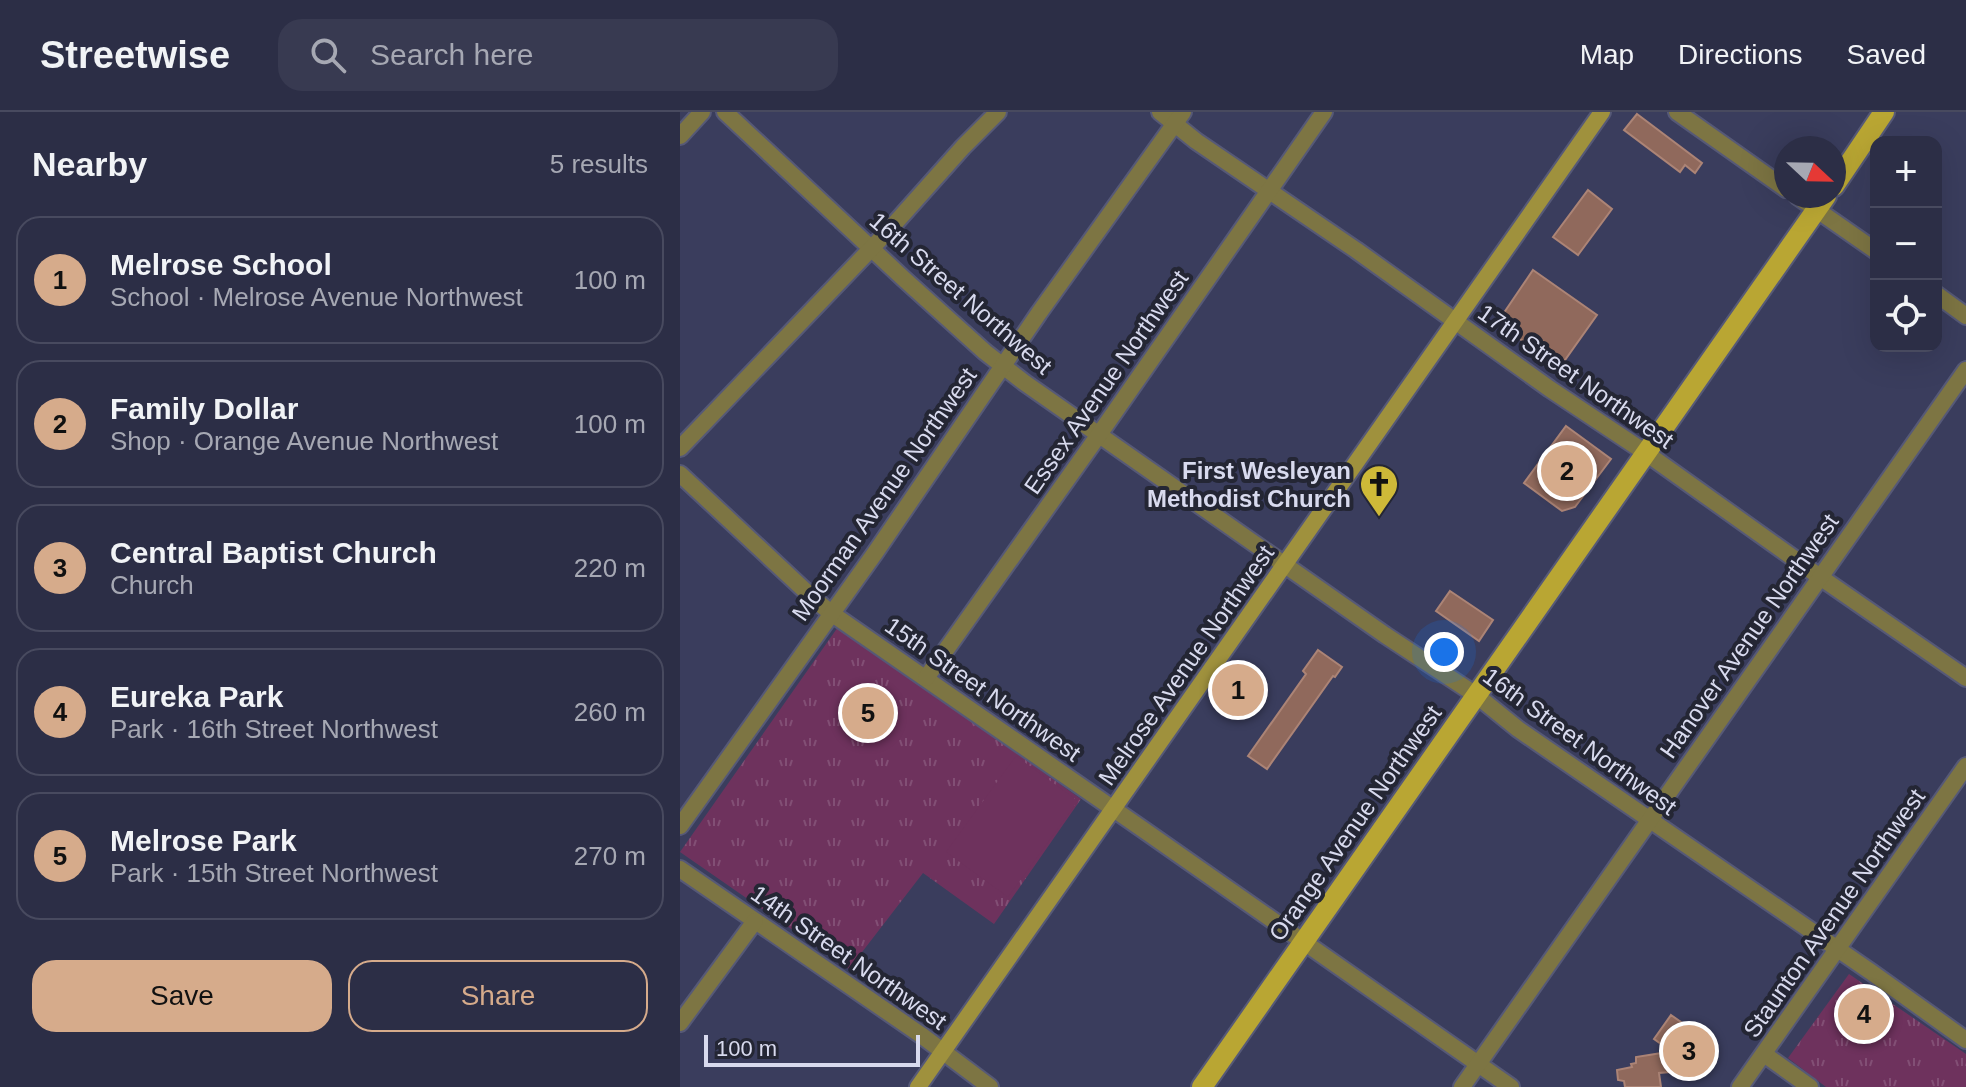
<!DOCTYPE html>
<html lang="en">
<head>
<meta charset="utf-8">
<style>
  :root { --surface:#2c2e46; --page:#383a51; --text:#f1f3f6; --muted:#a6a8b3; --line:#484a5f; --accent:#d6ab8b }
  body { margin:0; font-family:Helvetica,sans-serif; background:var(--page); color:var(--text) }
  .controls { position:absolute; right:24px; top:24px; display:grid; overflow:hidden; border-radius:16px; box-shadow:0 8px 32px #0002 }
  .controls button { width:72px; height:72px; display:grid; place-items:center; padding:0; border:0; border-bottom:2px solid var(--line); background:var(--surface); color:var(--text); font:40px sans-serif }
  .compass { position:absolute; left:1094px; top:24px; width:72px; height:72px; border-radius:50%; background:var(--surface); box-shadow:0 8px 32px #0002; rotate:112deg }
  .scale { position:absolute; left:24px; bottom:20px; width:216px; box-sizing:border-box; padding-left:8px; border:4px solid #d8daee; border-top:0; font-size:22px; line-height:28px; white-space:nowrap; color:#d8daee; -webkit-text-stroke:6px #242634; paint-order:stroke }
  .you { position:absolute; left:764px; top:540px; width:28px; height:28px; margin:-20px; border:6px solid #fff; border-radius:50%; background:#1a73e8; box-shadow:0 0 0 12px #1a73e833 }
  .badge { display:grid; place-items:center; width:52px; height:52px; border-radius:50%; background:var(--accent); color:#111; font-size:26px; font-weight:700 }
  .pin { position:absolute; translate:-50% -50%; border:4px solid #fff; box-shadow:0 2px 8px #0006 }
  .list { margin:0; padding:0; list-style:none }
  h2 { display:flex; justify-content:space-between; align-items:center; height:104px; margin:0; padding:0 32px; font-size:34px }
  h2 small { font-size:26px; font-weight:400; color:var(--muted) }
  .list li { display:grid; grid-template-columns:52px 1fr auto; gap:24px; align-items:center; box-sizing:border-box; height:128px; margin:0 16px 16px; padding:0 16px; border:2px solid var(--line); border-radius:24px }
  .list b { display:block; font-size:30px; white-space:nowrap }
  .list p { margin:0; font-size:26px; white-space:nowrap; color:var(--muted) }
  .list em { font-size:26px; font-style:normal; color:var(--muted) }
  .actions { display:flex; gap:16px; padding:24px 32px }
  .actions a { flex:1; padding:18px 0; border:2px solid var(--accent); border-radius:24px; text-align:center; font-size:28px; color:var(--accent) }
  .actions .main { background:var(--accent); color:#111 }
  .icon { flex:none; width:44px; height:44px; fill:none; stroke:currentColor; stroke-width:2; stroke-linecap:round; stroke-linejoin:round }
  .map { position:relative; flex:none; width:1286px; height:975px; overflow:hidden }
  header { display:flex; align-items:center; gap:48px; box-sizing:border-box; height:112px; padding:0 40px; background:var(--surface); border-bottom:2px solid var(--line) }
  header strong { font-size:38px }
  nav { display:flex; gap:44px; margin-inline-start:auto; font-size:28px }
  .search { width:560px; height:72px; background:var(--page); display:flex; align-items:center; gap:20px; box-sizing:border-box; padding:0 28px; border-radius:24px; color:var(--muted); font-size:30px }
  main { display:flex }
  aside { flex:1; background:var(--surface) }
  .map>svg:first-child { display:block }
</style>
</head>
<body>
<header>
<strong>Streetwise</strong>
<div class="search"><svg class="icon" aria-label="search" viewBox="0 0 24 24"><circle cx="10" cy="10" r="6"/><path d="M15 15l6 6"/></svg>Search here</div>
<nav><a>Map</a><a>Directions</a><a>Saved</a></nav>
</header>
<main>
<aside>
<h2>Nearby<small>5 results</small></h2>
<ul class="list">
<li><span class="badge">1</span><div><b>Melrose School</b><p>School · Melrose Avenue Northwest</p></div><em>100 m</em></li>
<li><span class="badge">2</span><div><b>Family Dollar</b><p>Shop · Orange Avenue Northwest</p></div><em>100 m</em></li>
<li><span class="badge">3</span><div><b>Central Baptist Church</b><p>Church</p></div><em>220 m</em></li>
<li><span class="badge">4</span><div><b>Eureka Park</b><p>Park · 16th Street Northwest</p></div><em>260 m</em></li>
<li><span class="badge">5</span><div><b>Melrose Park</b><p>Park · 15th Street Northwest</p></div><em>270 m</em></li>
</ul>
<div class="actions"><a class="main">Save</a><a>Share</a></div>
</aside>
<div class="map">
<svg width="1286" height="975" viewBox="0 0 1286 975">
  <defs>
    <pattern id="grass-tufts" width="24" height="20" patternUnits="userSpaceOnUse" patternTransform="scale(2)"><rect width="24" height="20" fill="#6e325d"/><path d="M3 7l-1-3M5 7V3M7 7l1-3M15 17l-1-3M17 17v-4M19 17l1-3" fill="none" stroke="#824f75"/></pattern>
  </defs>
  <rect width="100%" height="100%" fill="#3a3d5d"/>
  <!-- grass -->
  <g fill="url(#grass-tufts)">
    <path d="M 158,515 L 401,687 L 314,812 L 243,761 L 169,857 L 0,740 Z"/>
    <path d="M 1169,862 L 1286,942 L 1286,975 L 1146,975 L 1108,946 Z"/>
  </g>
  <!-- garden -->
  <path fill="#6e325d" d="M 336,644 L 398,689 L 328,785 L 266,740 Z"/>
  <!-- building -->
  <g fill="#90695c" stroke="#ac8476" stroke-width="2">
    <path d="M 957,2 L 1022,51 L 1015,61 L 1005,53 L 1000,60 L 944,18 Z"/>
    <path d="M 908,78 L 932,97 L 898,143 L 873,125 Z"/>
    <path d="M 853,158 L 917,203 L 880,255 L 817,211 Z"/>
    <path d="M 886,314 L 931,347 L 895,395 L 882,399 L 844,371 Z"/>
    <path d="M 770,479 L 813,508 L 799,529 L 756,499 Z"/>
    <path d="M 638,538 L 662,555 L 655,565 L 653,564 L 587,657 L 568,644 L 626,562 L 623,559 Z"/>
    <path d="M 991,903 L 1035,934 L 1018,958 L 974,927 Z"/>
    <path d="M 988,940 L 990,960 L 979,961 L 981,975 L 945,975 L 944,969 L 938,968 L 937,958 L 952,955 L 951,952 L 956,951 L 956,945 Z"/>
  </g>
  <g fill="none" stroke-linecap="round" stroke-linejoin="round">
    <defs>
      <g id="street">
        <path d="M 45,0 L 224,167 L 305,240 L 345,271 L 705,523 L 796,583 L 838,617 L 1191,860 L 1286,928"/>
        <path d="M 480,0 L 516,29 L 676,138 L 870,277 L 966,341 L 1140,465 L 1286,566"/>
        <path d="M 997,0 L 1106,77"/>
        <path d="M 0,24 L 22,0"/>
        <path d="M 1117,84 L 1196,139"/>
        <path d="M 1256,182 L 1286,204"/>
        <path d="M 0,336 L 209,118 L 283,35 L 318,0"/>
        <path d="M 0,362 L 134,487 L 151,501 C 379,658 604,816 831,975"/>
        <path d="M 246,566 L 418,324 L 644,0"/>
        <path d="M 0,714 L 195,441 L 359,201 L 503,0"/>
        <path d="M 0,757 L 241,923 L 310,975"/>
        <path d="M 0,911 L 75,809"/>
        <path d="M 1084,942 L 1130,975"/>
        <path d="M 782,975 L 1286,258"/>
        <path d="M 1060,975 L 1286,654"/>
      </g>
      <path id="secondary" d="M 238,975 L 922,0"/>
      <g id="primary">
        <path d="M 1154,74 L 1204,0"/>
        <path d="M 522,975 L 1146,84"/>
      </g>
    </defs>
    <!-- street casing -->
    <use href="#street" stroke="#565977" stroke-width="20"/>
    <!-- secondary casing -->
    <use href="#secondary" stroke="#565977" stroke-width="20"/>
    <!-- primary casing -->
    <use href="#primary" stroke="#565977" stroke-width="24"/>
    <!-- street -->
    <use href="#street" stroke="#7d7543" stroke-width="16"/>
    <!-- secondary -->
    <use href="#secondary" stroke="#9f913d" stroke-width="16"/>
    <!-- primary -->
    <use href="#primary" stroke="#b9a633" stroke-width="20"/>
  </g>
  <!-- icons -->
  <defs>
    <symbol id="church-pin" viewBox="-11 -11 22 30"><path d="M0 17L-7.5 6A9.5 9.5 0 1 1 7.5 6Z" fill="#ceb938" stroke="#242634"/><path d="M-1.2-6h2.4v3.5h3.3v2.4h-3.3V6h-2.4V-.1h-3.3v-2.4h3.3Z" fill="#111"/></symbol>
  </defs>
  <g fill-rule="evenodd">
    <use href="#church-pin" x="677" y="350" width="44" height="60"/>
  </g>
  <g text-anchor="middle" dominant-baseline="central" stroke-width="8" stroke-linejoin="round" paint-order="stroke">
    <!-- street labels -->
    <g font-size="24" fill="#d8daee" stroke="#242634">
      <text transform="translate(281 181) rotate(41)">16th Street Northwest</text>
      <text transform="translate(896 264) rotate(35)">17th Street Northwest</text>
      <text transform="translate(426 270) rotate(-55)">Essex Avenue Northwest</text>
      <text transform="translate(204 382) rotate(-55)">Moorman Avenue Northwest</text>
      <text transform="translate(1069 524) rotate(-55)">Hanover Avenue Northwest</text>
      <text transform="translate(506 553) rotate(-55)">Melrose Avenue Northwest</text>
      <text transform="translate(303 577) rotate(35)">15th Street Northwest</text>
      <text transform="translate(900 629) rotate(36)">16th Street Northwest</text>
      <text transform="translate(675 711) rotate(-55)">Orange Avenue Northwest</text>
      <text transform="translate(1154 801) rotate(-55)">Staunton Avenue Northwest</text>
      <text transform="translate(169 845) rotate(35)">14th Street Northwest</text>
    </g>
    <!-- poi labels -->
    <g font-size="24" font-weight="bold" fill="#d8daee" stroke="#242634" text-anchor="end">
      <text x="671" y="358">First Wesleyan<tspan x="671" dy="28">Methodist Church</tspan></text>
    </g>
  </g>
</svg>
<div class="controls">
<button>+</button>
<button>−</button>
<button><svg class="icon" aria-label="locate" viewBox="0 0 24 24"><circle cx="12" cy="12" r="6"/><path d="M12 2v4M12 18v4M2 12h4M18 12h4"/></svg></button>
</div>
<svg class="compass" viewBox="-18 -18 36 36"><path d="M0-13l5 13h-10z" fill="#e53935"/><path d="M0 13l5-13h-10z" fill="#a6a8b3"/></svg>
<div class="scale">100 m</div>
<div class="you"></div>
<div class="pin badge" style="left:558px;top:578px">1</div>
<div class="pin badge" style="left:887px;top:359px">2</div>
<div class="pin badge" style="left:1009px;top:939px">3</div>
<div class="pin badge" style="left:1184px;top:902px">4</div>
<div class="pin badge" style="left:188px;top:601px">5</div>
</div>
</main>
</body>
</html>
